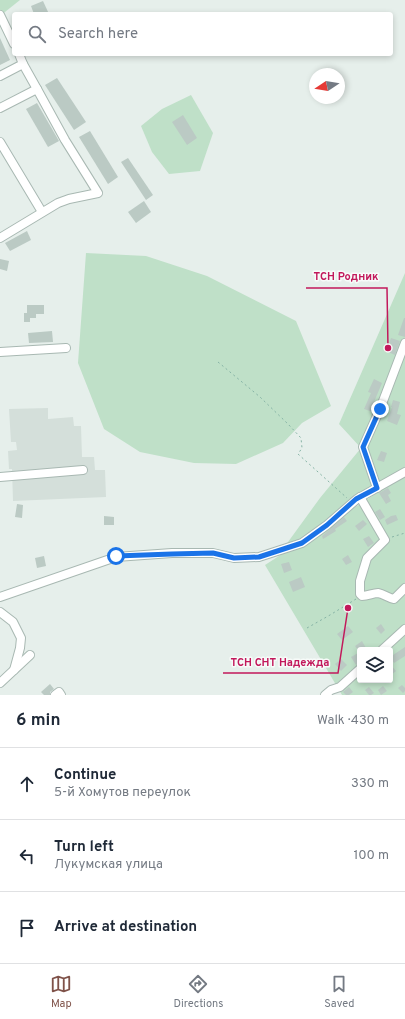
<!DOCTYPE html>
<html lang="en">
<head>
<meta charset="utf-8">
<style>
  :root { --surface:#fff; --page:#f6f6f7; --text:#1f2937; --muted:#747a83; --line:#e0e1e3; --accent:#7f5249 }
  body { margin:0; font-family:Overpass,sans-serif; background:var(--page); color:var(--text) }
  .controls { position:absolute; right:12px; bottom:12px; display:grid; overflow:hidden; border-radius:4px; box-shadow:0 2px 6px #0003 }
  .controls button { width:36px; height:36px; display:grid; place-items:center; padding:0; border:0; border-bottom:1px solid var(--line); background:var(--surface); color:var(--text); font:20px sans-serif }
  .compass { position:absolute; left:309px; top:68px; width:36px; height:36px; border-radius:50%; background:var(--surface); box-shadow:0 2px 6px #0003; rotate:258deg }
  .stop { position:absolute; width:12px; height:12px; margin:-9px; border:3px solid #1a73e8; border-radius:50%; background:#fff }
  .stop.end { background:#1a73e8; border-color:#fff; box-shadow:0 1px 4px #0008 }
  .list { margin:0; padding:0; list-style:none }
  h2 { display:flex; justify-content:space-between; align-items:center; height:52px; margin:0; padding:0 16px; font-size:17px }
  h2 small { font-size:13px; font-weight:400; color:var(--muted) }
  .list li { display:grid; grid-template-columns:26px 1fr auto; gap:12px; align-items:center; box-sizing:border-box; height:72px; padding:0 16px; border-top:1px solid var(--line) }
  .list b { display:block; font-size:15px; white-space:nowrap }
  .list p { margin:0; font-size:13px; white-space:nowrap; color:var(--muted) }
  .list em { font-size:13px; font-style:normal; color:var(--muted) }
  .icon { flex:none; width:22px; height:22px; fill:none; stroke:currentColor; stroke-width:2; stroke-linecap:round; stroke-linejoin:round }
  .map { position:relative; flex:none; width:405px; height:695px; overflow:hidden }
  .search { position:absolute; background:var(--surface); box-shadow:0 2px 6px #0003; left:12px; right:12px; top:12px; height:44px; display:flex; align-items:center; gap:10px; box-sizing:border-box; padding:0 14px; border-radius:4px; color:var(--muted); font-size:15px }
  .sheet { height:268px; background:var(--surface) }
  nav { display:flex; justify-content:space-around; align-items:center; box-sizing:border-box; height:56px; border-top:1px solid var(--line); background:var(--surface); font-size:11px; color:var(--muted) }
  nav a { display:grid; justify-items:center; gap:2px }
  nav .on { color:var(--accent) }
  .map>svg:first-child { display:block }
</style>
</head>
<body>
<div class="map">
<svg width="405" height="695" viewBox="0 0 405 695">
  <rect width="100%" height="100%" fill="#e6efeb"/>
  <!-- built -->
  <path fill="#d4dfda" d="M 48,408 L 48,419 L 73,417 L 74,426 L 81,426 L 82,457 L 94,457 L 95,470 L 105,470 L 106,497 L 13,501 L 12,469 L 9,469 L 8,451 L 17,450 L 16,442 L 11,442 L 9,409 Z"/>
  <!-- green -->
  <g fill="#bfe0c8" fill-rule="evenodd">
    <path d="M 0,0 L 20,0 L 0,16 Z"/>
    <path d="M 191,95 L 213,133 L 200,171 L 169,174 L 152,152 L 141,126 L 162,109 Z"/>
    <path d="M 86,253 L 146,256 L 207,276 L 296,321 L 331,406 L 302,423 L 283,443 L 236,464 L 194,463 L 140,452 L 104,429 L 78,363 Z"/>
    <path d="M 405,273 L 405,474 L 378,490 L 280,553 L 320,498 L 361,448 L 339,424 Z"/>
    <path d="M 405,475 L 405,695 L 342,695 L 265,565 ZM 360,650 L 390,650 L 390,680 L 360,680 Z"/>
  </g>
  <!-- building -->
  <g fill="#bbcac4">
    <path d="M 43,1 L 49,14 L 34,14 L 31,6 Z"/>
    <path d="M 0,38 L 10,60 L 0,65 Z"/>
    <path d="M 57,78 L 86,122 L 74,130 L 45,85 Z"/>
    <path d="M 37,103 L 59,141 L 48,147 L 26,109 Z"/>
    <path d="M 183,115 L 197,138 L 187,145 L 172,122 Z"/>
    <path d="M 90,131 L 118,177 L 108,184 L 79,137 Z"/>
    <path d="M 128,158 L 153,195 L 146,200 L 121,162 Z"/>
    <path d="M 144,201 L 151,212 L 136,223 L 128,212 Z"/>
    <path d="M 27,231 L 31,240 L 10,251 L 5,243 Z"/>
    <path d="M 0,259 L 9,261 L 7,271 L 0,269 Z"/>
    <path d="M 27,305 L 44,305 L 44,314 L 36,314 L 36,318 L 30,318 L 30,322 L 24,322 L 24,313 L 27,313 Z"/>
    <path d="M 404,318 L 405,318 L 405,337 L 398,335 Z"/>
    <path d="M 52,331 L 53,342 L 29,343 L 28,333 Z"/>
    <path d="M 391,338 L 400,341 L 395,355 L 386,351 Z"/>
    <path d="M 374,379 L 382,383 L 374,402 L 377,402 L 373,412 L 364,409 L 371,393 L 368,392 Z"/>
    <path d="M 393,400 L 400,402 L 397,414 L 401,415 L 397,425 L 387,421 L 392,407 L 391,407 Z"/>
    <path d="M 381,451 L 387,453 L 384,462 L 377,460 Z"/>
    <path d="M 388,488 L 391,493 L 388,495 L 391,501 L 386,504 L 379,493 Z"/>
    <path d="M 17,504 L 23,505 L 22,518 L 15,517 Z"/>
    <path d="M 380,509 L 385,517 L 380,520 L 375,512 Z"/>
    <path d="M 396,515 L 398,520 L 387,525 L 385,520 L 391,516 Z"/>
    <path d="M 104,516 L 114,517 L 114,525 L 104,525 Z"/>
    <path d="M 344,517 L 347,521 L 335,529 L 336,531 L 323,539 L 322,536 Z"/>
    <path d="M 363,520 L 367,524 L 359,531 L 355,526 Z"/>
    <path d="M 369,536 L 374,543 L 368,547 L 363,539 Z"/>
    <path d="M 348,555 L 352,562 L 346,565 L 342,559 Z"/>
    <path d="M 44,556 L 46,566 L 37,568 L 35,558 Z"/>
    <path d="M 289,562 L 292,570 L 284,573 L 281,564 Z"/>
    <path d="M 301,577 L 305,587 L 293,592 L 289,582 Z"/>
    <path d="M 381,624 L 385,630 L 381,634 L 376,628 Z"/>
    <path d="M 348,626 L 353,632 L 342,640 L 337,634 Z"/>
    <path d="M 362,641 L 367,650 L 358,650 L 355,646 Z"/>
    <path d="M 405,647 L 405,656 L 394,663 L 390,657 Z"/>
    <path d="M 360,652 L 360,662 L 356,665 L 351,657 Z"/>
    <path d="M 341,659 L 347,665 L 341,671 L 335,664 Z"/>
    <path d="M 390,664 L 396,671 L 390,676 Z"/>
    <path d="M 50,684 L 54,689 L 50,692 L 50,695 L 44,695 L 41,692 Z"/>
    <path d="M 402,685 L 405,688 L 405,691 L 403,693 L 398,688 Z"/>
    <path d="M 383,686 L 387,691 L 381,695 L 378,690 Z"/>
    <path d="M 349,687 L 353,692 L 349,695 L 346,695 L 343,692 Z"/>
    <path d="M 369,687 L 374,693 L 371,695 L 369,695 L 365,690 Z"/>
  </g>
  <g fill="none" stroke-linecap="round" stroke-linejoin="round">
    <defs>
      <g id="minor">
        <path d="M 0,15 L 14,44"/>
        <path d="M 23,64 L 37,89"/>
        <path d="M 0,76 L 23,64 L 19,54"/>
        <path d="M 0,108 L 37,89 L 65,140 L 98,193 L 69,199 L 58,203 L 0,238"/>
        <path d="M 0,142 L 42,212"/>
        <path d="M 0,352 L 66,348"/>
        <path d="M 0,477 L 83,470"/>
        <path d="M 377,488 L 363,447 L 380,409 L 405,343"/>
        <path d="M 360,497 L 385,540 L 367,558 L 360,581 L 360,594 L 362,596 C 368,596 373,593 378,593 C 384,594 388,598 394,599 L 405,588"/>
        <path d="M 0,597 L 116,557 L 172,553 L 213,553 L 234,558 L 259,557 L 302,543 L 327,525 L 357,499 L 405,472"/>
        <path d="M 0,612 L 13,622 L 21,638 L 20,648 L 14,670"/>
        <path d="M 382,650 L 405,629"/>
        <path d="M 0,683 L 30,655"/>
        <path d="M 55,695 L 59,692 L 61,695"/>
        <path d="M 325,695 L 331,690 L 340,687 L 360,669"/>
      </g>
    </defs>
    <!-- minor casing -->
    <use href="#minor" stroke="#a8b8b2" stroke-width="10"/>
    <!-- path -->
    <g stroke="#86b3a5" stroke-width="1" stroke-dasharray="2 3" stroke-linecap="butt">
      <path d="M 218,362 L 260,397 L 288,424 L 301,438 L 302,448 L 298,454 L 347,498"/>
      <path d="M 392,537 L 405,533"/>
      <path d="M 307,628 L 330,615 L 356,599"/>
    </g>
    <!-- minor -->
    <use href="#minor" stroke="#fff" stroke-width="8"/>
  </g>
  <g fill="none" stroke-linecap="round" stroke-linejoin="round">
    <!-- route -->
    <path stroke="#1a73e8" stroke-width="5" d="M 116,556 L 172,554 L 213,553 L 234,558 L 259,557 L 302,543 L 327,525 L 356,499 L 377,488 L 363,447 L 380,409"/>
  </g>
  <!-- callouts -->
  <path fill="none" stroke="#c2185b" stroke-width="1.5" d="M388 348L387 288H306M348 608L338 673H223"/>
  <g fill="#c2185b" stroke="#f7fbf9" stroke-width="1.5">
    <circle cx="388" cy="348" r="4"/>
    <circle cx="348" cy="608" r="4"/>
  </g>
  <g font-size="11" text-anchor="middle" font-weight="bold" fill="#c2185b" stroke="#f7fbf9" stroke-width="3" stroke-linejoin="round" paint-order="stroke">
    <text x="346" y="280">ТСН Родник</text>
    <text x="280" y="666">ТСН СНТ Надежда</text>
  </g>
</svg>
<div class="controls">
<button><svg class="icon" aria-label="layers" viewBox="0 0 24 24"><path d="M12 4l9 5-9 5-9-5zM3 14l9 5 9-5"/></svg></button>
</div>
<svg class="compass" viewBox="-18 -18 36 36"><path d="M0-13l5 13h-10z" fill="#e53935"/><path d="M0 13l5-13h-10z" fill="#747a83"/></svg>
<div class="stop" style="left:116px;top:556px"></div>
<div class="stop end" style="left:380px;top:409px"></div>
<div class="search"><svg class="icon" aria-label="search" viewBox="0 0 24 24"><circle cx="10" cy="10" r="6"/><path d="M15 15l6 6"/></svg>Search here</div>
</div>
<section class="sheet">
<h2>6 min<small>Walk · 430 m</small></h2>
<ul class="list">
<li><svg class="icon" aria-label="ahead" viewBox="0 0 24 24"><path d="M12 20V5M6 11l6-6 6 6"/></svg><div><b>Continue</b><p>5-й Хомутов переулок</p></div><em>330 m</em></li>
<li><svg class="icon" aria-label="left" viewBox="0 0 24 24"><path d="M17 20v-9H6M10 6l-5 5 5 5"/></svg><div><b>Turn left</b><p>Лукумская улица</p></div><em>100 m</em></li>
<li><svg class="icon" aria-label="arrive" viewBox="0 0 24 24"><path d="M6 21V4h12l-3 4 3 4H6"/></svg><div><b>Arrive at destination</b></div></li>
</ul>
</section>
<nav>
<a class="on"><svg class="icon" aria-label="map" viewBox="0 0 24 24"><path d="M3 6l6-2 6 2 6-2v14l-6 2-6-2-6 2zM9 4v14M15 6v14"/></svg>Map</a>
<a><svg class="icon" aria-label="directions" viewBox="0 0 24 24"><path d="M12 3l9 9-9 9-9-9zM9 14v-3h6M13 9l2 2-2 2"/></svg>Directions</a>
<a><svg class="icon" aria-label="saved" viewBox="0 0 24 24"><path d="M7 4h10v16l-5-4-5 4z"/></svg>Saved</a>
</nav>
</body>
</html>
